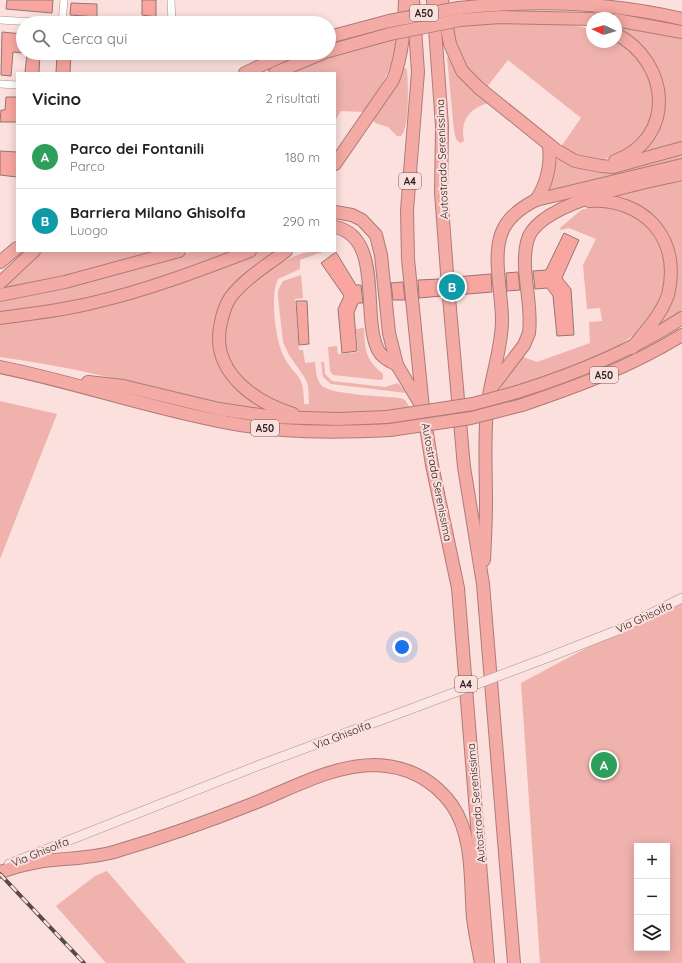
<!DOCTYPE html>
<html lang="it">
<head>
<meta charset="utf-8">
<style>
  :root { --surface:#fff; --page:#f6f6f6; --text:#222; --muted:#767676; --line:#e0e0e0; --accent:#2563eb }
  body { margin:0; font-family:Quicksand,sans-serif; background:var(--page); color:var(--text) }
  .controls { position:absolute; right:12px; bottom:12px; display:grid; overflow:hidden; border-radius:0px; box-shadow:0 2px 10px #0003 }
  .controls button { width:36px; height:36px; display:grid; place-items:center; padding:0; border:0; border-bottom:1px solid var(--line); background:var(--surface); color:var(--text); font:20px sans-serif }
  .compass { position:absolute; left:586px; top:12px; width:36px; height:36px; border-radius:50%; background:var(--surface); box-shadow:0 2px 10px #0003; rotate:274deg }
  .you { position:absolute; left:402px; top:647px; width:14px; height:14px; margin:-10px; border:3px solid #fff; border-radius:50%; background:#1a73e8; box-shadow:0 0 0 6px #1a73e833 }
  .badge { display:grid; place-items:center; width:26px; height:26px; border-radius:50%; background:var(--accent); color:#fff; font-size:13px; font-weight:700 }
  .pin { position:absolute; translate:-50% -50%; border:2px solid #fff; box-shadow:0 1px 4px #0006 }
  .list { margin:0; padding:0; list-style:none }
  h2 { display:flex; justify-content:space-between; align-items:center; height:52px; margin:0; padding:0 16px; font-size:17px }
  h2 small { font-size:13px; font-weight:400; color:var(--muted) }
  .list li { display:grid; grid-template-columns:26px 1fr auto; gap:12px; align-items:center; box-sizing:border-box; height:64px; padding:0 16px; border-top:1px solid var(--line) }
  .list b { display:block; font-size:15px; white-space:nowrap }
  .list p { margin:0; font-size:13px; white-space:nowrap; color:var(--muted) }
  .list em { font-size:13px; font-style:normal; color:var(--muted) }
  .icon { flex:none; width:22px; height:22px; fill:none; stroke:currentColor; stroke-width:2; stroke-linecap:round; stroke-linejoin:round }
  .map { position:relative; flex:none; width:682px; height:963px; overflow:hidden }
  .search { position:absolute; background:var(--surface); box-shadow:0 2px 10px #0003; left:16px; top:16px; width:320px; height:44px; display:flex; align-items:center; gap:10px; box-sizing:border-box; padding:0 14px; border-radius:22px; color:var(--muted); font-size:15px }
  .panel { position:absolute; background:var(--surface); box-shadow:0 2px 10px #0003; left:16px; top:72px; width:320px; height:180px; border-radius:0px }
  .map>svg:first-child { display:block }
</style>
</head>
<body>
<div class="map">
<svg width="682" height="963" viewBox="0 0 682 963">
  <rect width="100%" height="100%" fill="#fbe0dd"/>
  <!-- green -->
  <g fill="#efb2ad" fill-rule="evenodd">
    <path d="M 482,22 C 518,22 557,18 592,30 L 592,42 L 616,42 L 616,40 C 624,46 634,51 639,60 C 662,91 658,129 625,149 C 615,155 606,161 594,160 C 582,160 571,153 560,148 L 581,118 L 508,60 L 486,88 L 464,67 L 450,26 Z"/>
    <path d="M 616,26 L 682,37 L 682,144 L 636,157 L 641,150 L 662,88 L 616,31 Z"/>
    <path d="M 396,37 C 395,69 380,87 363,112 L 341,111 L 335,121 L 335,73 L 282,73 L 333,53 Z"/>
    <path d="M 447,57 L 449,57 L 488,103 C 469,109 460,120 464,141 L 460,143 L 456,139 L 454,131 Z"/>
    <path d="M 404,68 L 407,69 C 408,83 410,128 401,136 L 397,136 L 388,127 L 375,123 L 373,120 L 390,95 Z"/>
    <path d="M 682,152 L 682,161 L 547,193 L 546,191 L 558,157 L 589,170 L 609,172 Z"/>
    <path d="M 682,178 L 682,314 L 654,331 C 660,319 669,306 674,293 C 682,264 674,229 648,212 C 636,204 622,200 609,195 Z"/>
    <path d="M 592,207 L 615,207 L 650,223 L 667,256 L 663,297 L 636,333 L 614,350 L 582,364 L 499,392 L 506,376 L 523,357 L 537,362 L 590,343 L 589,322 L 602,321 L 600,308 L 587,309 L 583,265 L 596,239 L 569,228 L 561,230 L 560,228 L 581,210 Z"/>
    <path d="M 40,251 L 164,251 C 110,266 56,281 0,289 Z"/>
    <path d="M 194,251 L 238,251 L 111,293 L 69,303 L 0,313 L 0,299 L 130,269 Z"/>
    <path d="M 259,251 L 279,251 L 242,281 L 215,346 L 266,408 L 265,411 C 209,406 154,388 99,375 C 66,367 33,362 0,357 L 0,322 L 191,276 Z"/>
    <path d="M 323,251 L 320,254 L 319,253 L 300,260 L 300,269 L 278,279 C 270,295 275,338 283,355 C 295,379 304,371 304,404 L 309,404 L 308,385 L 305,378 L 289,355 L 283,342 L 278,297 L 278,290 L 283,281 L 301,275 L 303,298 L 295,299 L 299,350 L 303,350 L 305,363 L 315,362 C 316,370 316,380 322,386 C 333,395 384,396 400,398 L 405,400 L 410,408 C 373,413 326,421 290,408 C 248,394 209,357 229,310 C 236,293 253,281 268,272 C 286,259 300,251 323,251 Z"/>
    <path d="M 364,328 C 365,350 365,359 383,374 L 383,379 L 380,380 L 333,375 L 330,371 L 328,347 L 337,346 L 338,354 L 358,352 L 356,329 Z"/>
    <path d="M 321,362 L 324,362 L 325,374 L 332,381 L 385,387 L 398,383 L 406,393 L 331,384 L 323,377 Z"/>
    <path d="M 0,401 L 57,414 L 0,559 Z"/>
    <path d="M 682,597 L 682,963 L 540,963 L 521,683 ZM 637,846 L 667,846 L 667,948 L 637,948 Z"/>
    <path d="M 107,871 L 186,963 L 106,963 L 56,906 L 95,876 Z"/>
  </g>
  <!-- building -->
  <g fill="#f9a6a0" stroke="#8f7775">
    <path d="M 7,0 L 53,0 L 52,13 L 6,9 Z"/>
    <path d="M 142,0 L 156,0 L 156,17 L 142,15 Z"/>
    <path d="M 71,3 L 97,4 L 97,17 L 70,15 Z"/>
    <path d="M 2,32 L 23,34 L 23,53 L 13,52 L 11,76 L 1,75 Z"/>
    <path d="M 27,53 L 40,54 L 39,73 L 25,73 Z"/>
    <path d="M 57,53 L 71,53 L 70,73 L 56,73 Z"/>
    <path d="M 6,97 L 17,97 L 17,122 L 0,122 L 1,110 L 5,110 Z"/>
    <path d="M 0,151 L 17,152 L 17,177 L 0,175 Z"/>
    <path d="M 564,233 L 579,240 L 562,278 L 571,289 L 574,335 L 557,336 L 553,296 L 547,288 L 535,289 L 533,271 L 546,270 Z"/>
    <path d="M 336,252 L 356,285 L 361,285 L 363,303 L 358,303 L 354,313 L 357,351 L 342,353 L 338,309 L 344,296 L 321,263 Z"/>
    <path d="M 518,272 L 520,290 L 507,291 L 506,273 Z"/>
    <path d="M 491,274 L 492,292 L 456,295 L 455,277 Z"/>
    <path d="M 440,279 L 441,296 L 419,298 L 418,280 Z"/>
    <path d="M 403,282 L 405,300 L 393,300 L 391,283 Z"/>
    <path d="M 296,301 L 307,301 L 309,344 L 299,345 Z"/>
  </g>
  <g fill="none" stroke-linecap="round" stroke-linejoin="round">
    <defs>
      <g id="street">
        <path d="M 171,0 L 172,23"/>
        <path d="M 0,20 L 50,23"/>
        <path d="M 62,23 L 64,0"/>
        <path d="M 0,84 L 17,85"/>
      </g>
      <g id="secondary">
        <path d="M 549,657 L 618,630 L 682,598"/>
        <path d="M 9,864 L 257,766 L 416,707"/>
      </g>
      <g id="highway">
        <path d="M 413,0 L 418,72 L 407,210 L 408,259 L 423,408 L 432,465 L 458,588 L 488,963"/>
        <path d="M 433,0 L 442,126 L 441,193 L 448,286 L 464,467 L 483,584 L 514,963"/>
        <path d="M 442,0 L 450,44 L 462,71 L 479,88 L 556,150 L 575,161 L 601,166 L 613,167 L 682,148"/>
        <path d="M 459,8 C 532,0 610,2 682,19"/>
        <path d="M 460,20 L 500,17 L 592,19"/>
        <path d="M 616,20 L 682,32"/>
        <path d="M 329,37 L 389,21"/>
        <path d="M 329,51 L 390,34"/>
        <path d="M 245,73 L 288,53"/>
        <path d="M 275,73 L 323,53"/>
        <path d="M 615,161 C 677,138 670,62 616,34"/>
        <path d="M 335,164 L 393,80 C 403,54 404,28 405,0"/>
        <path d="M 536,200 C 547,184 551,165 549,145"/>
        <path d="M 589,201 C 644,198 682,238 668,295 C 661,315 645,332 632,348"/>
        <path d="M 335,212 L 352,215 L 362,220 L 376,235 L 381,255 L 389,333 L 397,365 L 421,405"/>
        <path d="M 335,227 C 384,237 361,316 378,350 C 382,358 390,361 397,365"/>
        <path d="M 286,251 C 267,265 244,279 230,298 C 224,307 222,317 220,327 C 212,373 255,402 293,414"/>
        <path d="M 0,262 L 17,248"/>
        <path d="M 0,283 L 34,251"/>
        <path d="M 0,295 L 65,282 L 179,251"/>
        <path d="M 0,318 C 32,314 65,310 96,302 C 148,290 200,270 250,251"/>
        <path d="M 0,367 C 75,382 148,408 224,422 C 279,433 334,433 390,430"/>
        <path d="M 88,382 L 123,386 L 219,409 L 273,417 L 338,419 L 387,417"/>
        <path d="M 493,386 L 524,345 L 529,333 C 533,303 520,271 527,242 C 535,202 646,182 682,174"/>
        <path d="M 517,392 C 575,374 631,351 682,318"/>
        <path d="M 522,405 C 578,386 632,366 682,335"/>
        <path d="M 484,560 C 485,541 486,522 486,503 C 486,471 484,441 487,409 C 490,379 502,350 502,320 C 502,293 492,256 502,232 C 508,217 522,207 536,200 L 682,165"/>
        <path d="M 0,872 C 12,868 25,864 38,862 C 63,858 89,859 114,852 C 161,838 207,822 252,804 C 291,789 332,765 375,765 C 406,766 433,779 452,805 C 474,837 470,882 473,918 C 475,933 478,948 481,963"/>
      </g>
    </defs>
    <!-- street casing -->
    <use href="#street" stroke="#ab9290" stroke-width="8"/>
    <!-- secondary casing -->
    <use href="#secondary" stroke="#ab9290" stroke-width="10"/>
    <!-- highway casing -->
    <use href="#highway" stroke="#ae7b77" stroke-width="14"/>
    <!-- street -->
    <use href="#street" stroke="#fff" stroke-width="7"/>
    <!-- secondary -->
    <use href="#secondary" stroke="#fce6e4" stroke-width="9"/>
    <!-- highway -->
    <use href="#highway" stroke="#f4aaa5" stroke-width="12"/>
    <defs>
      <path id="rail" d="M 0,874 L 84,963"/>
    </defs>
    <!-- rail casing -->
    <use href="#rail" stroke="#584a49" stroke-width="4"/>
    <!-- rail -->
    <use href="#rail" stroke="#fbe0dd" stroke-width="2.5" stroke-dasharray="8" stroke-linecap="butt"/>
    <defs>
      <path id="secondary-bridge" d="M 416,707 L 549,657"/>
      <g id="highway-bridge">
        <path d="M 389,21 L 459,8"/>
        <path d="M 390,34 L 460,20"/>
        <path d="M 387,417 L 473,404 L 517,392"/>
        <path d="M 390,430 L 471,418 L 522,405"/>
      </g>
    </defs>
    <!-- secondary-bridge casing -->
    <use href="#secondary-bridge" stroke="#ab9290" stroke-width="10" stroke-linecap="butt"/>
    <!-- highway-bridge casing -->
    <use href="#highway-bridge" stroke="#ae7b77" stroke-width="14" stroke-linecap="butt"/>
    <!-- secondary-bridge -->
    <use href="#secondary-bridge" stroke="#fce6e4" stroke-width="9"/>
    <!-- highway-bridge -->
    <use href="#highway-bridge" stroke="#f4aaa5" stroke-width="12"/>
  </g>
  <g text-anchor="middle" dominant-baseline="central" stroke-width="4" stroke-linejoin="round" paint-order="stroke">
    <!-- shield labels -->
    <g fill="#fbe0dd" stroke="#6b5c5a" stroke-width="1">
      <rect x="410" y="5" width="28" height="16" rx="3"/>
      <rect x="399" y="173" width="22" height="16" rx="3"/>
      <rect x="590" y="367" width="28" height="16" rx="3"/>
      <rect x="251" y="420" width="28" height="16" rx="3"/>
      <rect x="455" y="676" width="22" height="16" rx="3"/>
    </g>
    <g font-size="10" font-weight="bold" fill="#2d2322">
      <text x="424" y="13">A50</text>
      <text x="410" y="181">A4</text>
      <text x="604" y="375">A50</text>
      <text x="265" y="428">A50</text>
      <text x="466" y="684">A4</text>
    </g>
    <!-- street labels -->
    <g font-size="11" fill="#2d2322" stroke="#fbe0dd">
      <text transform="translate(442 159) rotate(-92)">Autostrada Serenissima</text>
      <text transform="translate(437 482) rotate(79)">Autostrada Serenissima</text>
      <text transform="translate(644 617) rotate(-25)">Via Ghisolfa</text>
      <text transform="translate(342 735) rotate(-21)">Via Ghisolfa</text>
      <text transform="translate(476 803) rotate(-95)">Autostrada Serenissima</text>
      <text transform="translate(40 852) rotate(-22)">Via Ghisolfa</text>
    </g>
  </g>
</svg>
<div class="controls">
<button>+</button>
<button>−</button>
<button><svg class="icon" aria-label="layers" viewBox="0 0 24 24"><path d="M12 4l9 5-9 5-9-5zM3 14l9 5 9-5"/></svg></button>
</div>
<svg class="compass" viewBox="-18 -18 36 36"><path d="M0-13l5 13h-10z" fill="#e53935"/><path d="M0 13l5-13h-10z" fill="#767676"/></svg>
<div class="you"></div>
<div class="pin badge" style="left:604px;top:765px;background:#2e9e5b">A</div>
<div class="pin badge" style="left:452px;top:287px;background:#0f9aa8">B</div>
<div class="search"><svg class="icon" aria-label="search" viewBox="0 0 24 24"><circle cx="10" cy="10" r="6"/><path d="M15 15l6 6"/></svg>Cerca qui</div>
<section class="panel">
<h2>Vicino<small>2 risultati</small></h2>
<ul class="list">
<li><span class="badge" style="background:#2e9e5b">A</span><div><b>Parco dei Fontanili</b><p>Parco</p></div><em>180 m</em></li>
<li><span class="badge" style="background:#0f9aa8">B</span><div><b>Barriera Milano Ghisolfa</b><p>Luogo</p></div><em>290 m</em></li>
</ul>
</section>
</div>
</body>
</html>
